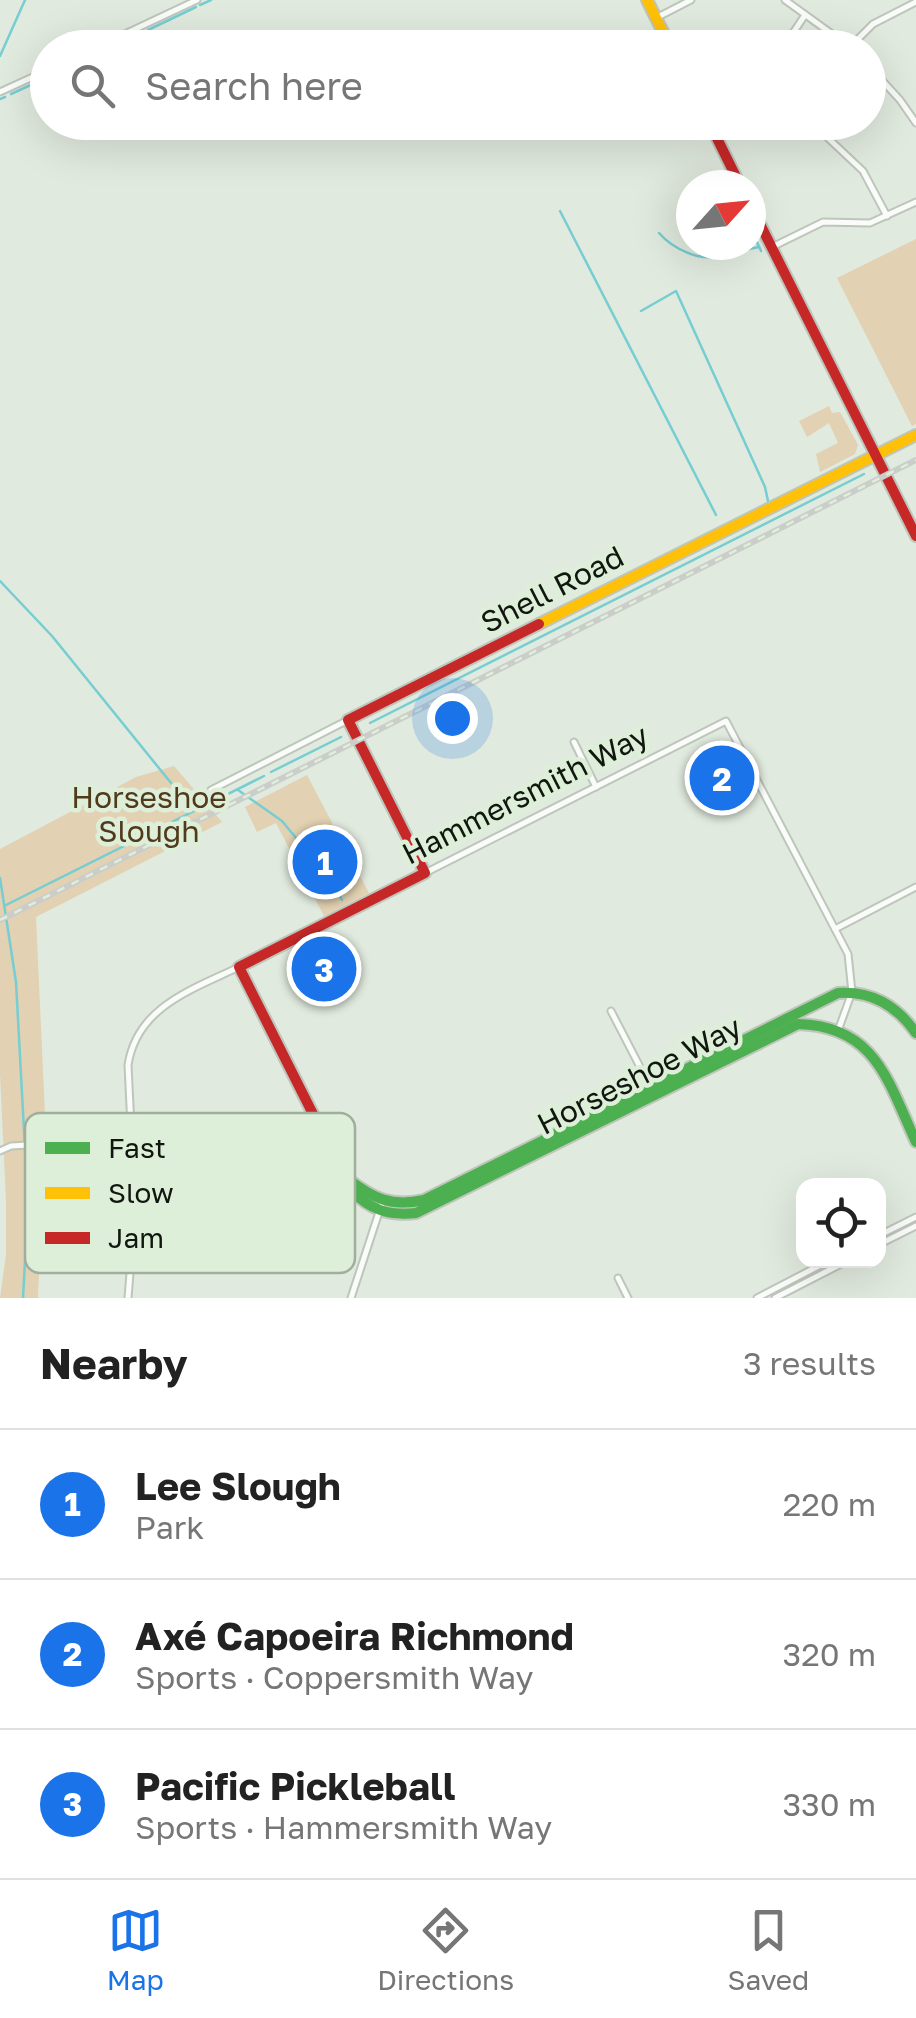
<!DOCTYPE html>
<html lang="en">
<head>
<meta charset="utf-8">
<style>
  :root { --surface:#fff; --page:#f6f6f6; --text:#222; --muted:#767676; --line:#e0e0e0; --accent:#1a73e8 }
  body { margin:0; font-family:"Golos Text",sans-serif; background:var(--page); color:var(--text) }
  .controls { position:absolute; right:30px; bottom:30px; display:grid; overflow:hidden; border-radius:20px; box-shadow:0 10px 40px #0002 }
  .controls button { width:90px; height:90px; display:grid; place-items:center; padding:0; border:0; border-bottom:2px solid var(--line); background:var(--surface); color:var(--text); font:50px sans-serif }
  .compass { position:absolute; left:676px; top:170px; width:90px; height:90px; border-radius:50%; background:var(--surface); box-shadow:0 10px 40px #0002; rotate:63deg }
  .you { position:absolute; left:452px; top:718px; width:35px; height:35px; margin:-25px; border:8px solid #fff; border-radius:50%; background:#1a73e8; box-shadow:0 0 0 15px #1a73e833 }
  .badge { display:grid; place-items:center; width:65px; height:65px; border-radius:50%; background:var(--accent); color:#fff; font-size:32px; font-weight:700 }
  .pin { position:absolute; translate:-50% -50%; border:5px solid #fff; box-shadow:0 2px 10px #0006 }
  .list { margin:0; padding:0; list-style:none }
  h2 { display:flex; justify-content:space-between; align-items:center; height:130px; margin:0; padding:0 40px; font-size:42px }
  h2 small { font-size:32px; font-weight:400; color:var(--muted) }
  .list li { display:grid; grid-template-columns:65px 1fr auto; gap:30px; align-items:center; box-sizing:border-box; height:150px; padding:0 40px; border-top:2px solid var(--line) }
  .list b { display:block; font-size:38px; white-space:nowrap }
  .list p { margin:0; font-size:32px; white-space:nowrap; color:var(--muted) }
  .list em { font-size:32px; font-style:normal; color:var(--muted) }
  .icon { flex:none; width:55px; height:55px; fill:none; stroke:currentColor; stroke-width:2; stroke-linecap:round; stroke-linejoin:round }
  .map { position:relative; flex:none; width:916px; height:1298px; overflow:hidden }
  .search { position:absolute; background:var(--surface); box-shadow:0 10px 40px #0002; left:30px; right:30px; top:30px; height:110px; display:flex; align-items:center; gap:25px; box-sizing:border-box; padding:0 35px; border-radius:55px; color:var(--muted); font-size:38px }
  .sheet { height:580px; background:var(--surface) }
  nav { display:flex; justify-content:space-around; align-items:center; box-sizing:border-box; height:140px; border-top:2px solid var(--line); background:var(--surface); font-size:28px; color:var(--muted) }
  nav a { display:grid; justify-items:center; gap:5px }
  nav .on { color:var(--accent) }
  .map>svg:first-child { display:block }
</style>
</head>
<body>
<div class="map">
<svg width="916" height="1298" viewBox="0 0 916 1298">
  <rect width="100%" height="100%" fill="#e1eade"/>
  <!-- green -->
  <g fill="#e2d1b2">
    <path d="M 916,239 L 916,424 L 912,426 L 837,278 Z"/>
    <path d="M 829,406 L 832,413 L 840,412 L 858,445 L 855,454 L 820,472 L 816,454 L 838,443 L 829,423 L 807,437 L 799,421 Z"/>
    <path d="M 174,766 L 222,822 L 36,917 L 46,1137 L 38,1295 L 38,1298 L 0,1298 L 6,1255 L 6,1201 L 0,1073 L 0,849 L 136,777 Z"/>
    <path d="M 307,775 L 369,893 L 324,916 L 276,823 L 257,832 L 245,807 Z"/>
  </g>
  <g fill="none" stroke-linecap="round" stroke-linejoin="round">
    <!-- stream -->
    <g stroke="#76cdd2" stroke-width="2.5">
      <path d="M 200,5 L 211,0"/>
      <path d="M 148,30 L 196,7"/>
      <path d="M 110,48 L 143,32"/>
      <path d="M 0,56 L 25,0"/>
      <path d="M 11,94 L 48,77"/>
      <path d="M 0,99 L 5,97"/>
      <path d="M 560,211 L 716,515"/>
      <path d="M 751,229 L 761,251"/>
      <path d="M 659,233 C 672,248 701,263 720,255"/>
      <path d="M 725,254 L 759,247"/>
      <path d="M 641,311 L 676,291 L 765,487 L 768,501"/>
      <path d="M 0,581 L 52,636 L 184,799"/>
      <path d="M 370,723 L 864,474"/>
      <path d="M 271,772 L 341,737"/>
      <path d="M 238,790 L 282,821 L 330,879 L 342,900"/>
      <path d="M 0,878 L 16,982 L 28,1205 L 23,1298"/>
      <path d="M 6,905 L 264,776"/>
    </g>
    <defs>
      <g id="street">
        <path d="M 785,0 L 850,47 L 873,24 L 916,2"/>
        <path d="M 656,18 L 691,0"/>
        <path d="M 95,48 L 197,0"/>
        <path d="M 783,48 L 805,15"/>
        <path d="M 868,65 L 900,100 L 916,123"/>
        <path d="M 0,92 L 48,70"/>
        <path d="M 811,122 L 863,171 L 887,216"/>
        <path d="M 772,247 L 823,222 L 870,223 L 916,202"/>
        <path d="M 574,742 L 596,787"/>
        <path d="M 211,790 L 348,720"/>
        <path d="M 425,873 L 726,721 L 848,954 L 852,992 L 839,1028"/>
        <path d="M 835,929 L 916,887"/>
        <path d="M 611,1011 L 654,1094"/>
        <path d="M 0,1151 L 11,1146 L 131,1139"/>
        <path d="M 878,1236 L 916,1217"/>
        <path d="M 878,1245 L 916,1226"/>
        <path d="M 618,1278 L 628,1298"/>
        <path d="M 128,1298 L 135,1210 L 128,1065 C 137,1007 191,990 239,967"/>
        <path d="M 351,1298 L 382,1203"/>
        <path d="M 757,1298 L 830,1260"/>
        <path d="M 775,1298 L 849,1260"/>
      </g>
      <g id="fast">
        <path d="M 317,1122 L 351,1190 C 370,1210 389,1216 416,1213 L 798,1024 C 876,1026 888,1082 916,1142"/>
        <path d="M 348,1179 C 374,1199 391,1207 424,1200 L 838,993 C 872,991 896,1005 916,1033"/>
      </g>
      <g id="slow">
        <path d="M 647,0 L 671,48"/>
        <path d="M 539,624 L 916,435"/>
      </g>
      <g id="jam">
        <path d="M 709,122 L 740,185"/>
        <path d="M 751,206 L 916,536"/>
        <path d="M 317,1122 L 239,967 L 425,873 L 348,720 L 539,624"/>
      </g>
    </defs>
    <!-- street casing -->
    <use href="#street" stroke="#bec5bb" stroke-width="9"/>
    <!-- fast casing -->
    <use href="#fast" stroke="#bec5bb" stroke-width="14"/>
    <!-- slow casing -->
    <use href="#slow" stroke="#bec5bb" stroke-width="14"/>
    <!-- jam casing -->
    <use href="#jam" stroke="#bec5bb" stroke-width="14"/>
    <!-- street -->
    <use href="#street" stroke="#fafcfa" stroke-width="5"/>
    <!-- fast -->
    <use href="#fast" stroke="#4caf50" stroke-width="10"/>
    <!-- slow -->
    <use href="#slow" stroke="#ffc107" stroke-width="10"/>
    <!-- jam -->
    <use href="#jam" stroke="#c62828" stroke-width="10"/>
    <defs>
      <path id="rail" d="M 0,920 L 916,460"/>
    </defs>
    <!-- rail casing -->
    <use href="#rail" stroke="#cacdca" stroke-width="6"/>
    <!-- rail -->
    <use href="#rail" stroke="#deefd9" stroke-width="2.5" stroke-dasharray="8" stroke-linecap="butt"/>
  </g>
  <g text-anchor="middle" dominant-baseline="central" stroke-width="9" stroke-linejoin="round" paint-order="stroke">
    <!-- street labels -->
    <g font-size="30" fill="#111710" stroke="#deefd9">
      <text transform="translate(552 589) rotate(-27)">Shell Road</text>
      <text transform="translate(525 794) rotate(-27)">Hammersmith Way</text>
      <text transform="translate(639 1075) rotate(-27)">Horseshoe Way</text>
    </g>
    <!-- park labels -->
    <g font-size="30" fill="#513a1c" stroke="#deefd9">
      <text x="149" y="797">Horseshoe<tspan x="149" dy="34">Slough</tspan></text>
    </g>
  </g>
  <!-- legend -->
  <rect x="25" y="1113" width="330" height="160" rx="15" fill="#deefd9" stroke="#a0ae9d" stroke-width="2.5"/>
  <rect x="45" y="1142" width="45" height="12" fill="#4caf50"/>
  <rect x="45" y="1187" width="45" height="12" fill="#ffc107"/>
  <rect x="45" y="1232" width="45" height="12" fill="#c62828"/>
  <g font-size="28" fill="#111710">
    <text x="108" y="1158">Fast</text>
    <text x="108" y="1203">Slow</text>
    <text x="108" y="1248">Jam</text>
  </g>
</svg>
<div class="controls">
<button><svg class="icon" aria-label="locate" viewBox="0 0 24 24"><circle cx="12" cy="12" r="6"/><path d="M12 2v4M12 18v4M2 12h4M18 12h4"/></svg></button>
</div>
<svg class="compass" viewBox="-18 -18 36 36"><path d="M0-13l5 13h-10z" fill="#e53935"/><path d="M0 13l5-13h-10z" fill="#767676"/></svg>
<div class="you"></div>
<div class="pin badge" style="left:325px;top:862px">1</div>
<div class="pin badge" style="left:722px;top:778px">2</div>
<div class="pin badge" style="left:324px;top:969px">3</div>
<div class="search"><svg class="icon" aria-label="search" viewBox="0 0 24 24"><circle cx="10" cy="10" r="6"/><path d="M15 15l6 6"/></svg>Search here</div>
</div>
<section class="sheet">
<h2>Nearby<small>3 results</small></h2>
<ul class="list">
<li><span class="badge">1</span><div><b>Lee Slough</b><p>Park</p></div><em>220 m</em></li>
<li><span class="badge">2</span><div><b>Axé Capoeira Richmond</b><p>Sports · Coppersmith Way</p></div><em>320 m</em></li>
<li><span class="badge">3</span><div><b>Pacific Pickleball</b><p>Sports · Hammersmith Way</p></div><em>330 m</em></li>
</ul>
</section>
<nav>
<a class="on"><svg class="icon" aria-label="map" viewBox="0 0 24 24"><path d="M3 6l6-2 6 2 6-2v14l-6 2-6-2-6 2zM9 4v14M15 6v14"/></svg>Map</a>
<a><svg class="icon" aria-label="directions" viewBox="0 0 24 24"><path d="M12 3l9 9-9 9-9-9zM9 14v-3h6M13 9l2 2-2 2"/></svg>Directions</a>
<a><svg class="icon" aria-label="saved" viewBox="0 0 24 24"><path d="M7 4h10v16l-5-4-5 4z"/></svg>Saved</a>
</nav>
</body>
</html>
